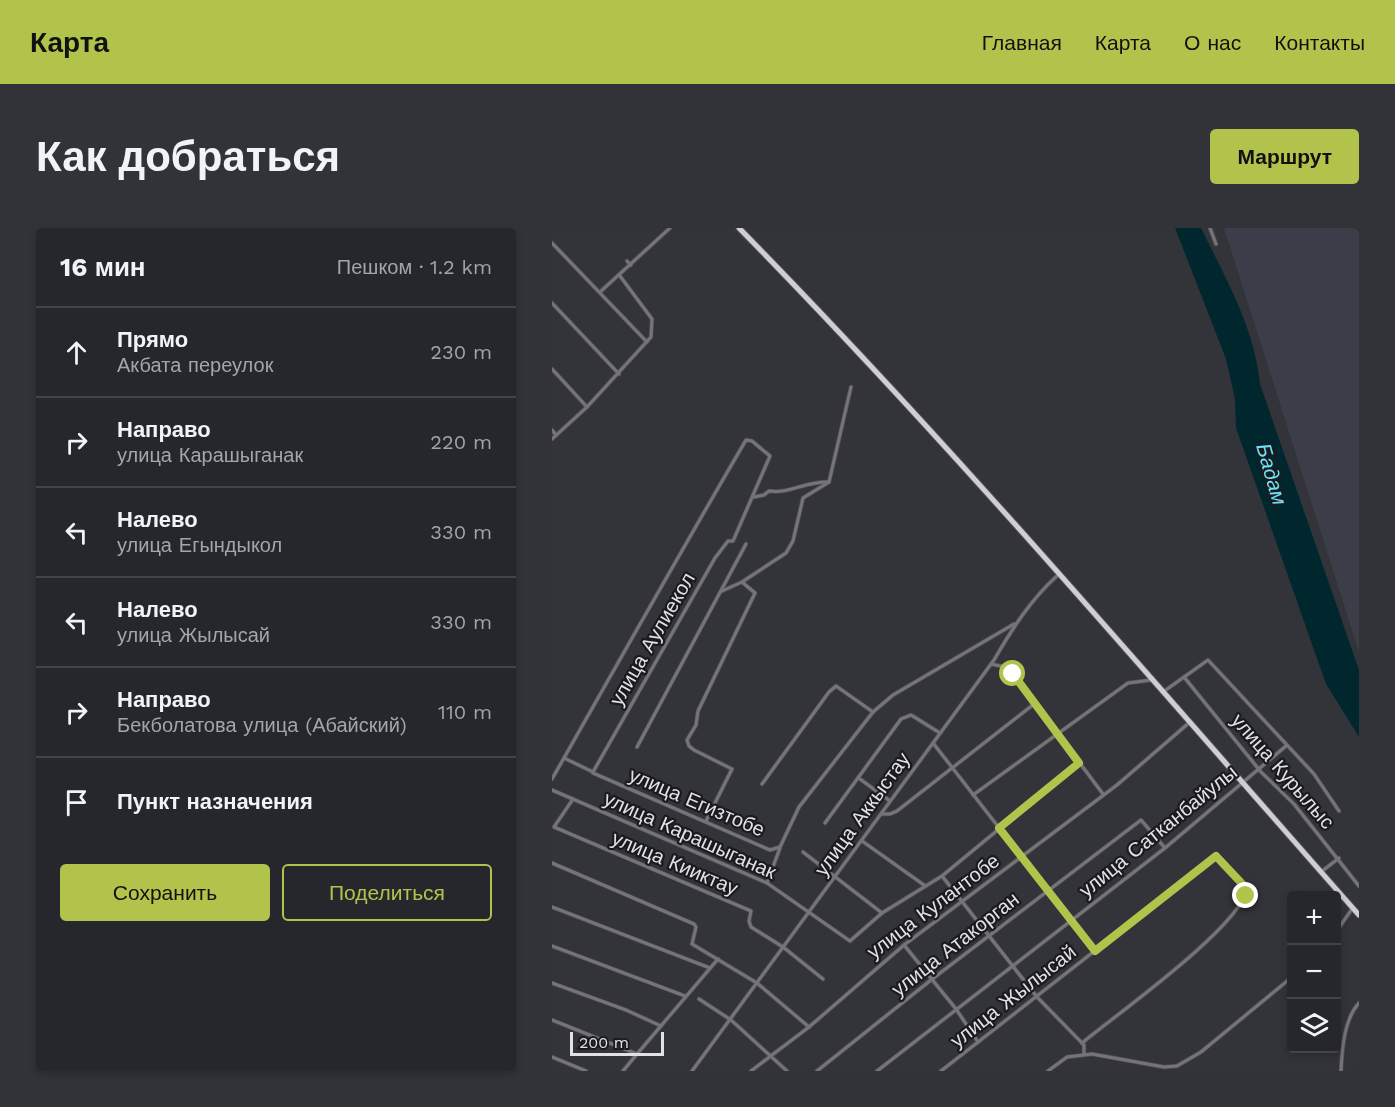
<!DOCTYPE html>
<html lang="ru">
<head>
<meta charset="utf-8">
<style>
  :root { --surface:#26272c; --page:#323338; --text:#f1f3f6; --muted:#a4a5a9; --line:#424448; --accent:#b2c34c }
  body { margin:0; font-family:"Work Sans",sans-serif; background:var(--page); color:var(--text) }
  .controls { position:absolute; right:18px; bottom:18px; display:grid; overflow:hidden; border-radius:6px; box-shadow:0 3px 9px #0003 }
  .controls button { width:54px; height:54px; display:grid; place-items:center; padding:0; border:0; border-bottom:2px solid var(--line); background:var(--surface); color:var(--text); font:30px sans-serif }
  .scale { position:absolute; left:18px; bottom:15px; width:94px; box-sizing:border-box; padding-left:6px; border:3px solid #e1e2e6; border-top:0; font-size:16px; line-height:21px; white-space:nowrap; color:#e1e2e6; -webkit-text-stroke:4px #1b1b1e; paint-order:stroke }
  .stop { position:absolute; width:18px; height:18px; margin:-14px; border:4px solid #b2c34c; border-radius:50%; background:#fff }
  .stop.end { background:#b2c34c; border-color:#fff; box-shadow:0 2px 6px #0008 }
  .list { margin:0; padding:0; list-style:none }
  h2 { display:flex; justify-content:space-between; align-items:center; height:78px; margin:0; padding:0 24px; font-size:26px }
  h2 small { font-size:20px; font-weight:400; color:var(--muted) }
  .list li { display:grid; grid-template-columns:39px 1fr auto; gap:18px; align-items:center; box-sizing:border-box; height:90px; padding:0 24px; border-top:2px solid var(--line) }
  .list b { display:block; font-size:22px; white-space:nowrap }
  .list p { margin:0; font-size:20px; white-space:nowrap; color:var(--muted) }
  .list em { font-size:20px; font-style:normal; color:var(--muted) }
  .actions { display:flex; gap:12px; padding:18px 24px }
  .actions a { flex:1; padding:14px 0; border:2px solid var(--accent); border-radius:6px; text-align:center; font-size:21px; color:var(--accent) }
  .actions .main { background:var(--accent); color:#111 }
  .icon { flex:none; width:33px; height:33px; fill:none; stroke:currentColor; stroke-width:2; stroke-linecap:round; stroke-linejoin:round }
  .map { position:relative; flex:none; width:807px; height:843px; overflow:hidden; border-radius:6px }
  header { display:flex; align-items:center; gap:36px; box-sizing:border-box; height:84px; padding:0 30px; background:var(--accent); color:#111 }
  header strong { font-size:28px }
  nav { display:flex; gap:33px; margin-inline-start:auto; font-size:21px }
  .intro { display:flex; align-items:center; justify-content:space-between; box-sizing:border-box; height:144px; padding:0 36px }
  h1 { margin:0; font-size:42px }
  .button { padding:15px 27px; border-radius:6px; background:var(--accent); color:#111; font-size:21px; font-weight:700 }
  main { display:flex; gap:36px; padding:0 36px }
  aside { flex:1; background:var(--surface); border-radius:6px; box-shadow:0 3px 9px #0003 }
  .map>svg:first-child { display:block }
</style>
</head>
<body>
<header>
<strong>Карта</strong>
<nav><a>Главная</a><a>Карта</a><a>О нас</a><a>Контакты</a></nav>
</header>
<div class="intro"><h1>Как добраться</h1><a class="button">Маршрут</a></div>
<main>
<aside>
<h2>16 мин<small>Пешком · 1.2 km</small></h2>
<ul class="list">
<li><svg class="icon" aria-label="ahead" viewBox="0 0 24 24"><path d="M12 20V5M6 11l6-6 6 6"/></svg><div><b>Прямо</b><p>Акбата переулок</p></div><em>230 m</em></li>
<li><svg class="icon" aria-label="right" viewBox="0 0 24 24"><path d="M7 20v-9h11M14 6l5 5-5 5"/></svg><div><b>Направо</b><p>улица Карашыганак</p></div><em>220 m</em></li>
<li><svg class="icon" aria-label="left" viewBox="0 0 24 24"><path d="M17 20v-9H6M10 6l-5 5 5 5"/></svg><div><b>Налево</b><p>улица Егындыкол</p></div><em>330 m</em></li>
<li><svg class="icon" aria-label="left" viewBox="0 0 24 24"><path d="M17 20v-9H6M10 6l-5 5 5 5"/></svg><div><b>Налево</b><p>улица Жылысай</p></div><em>330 m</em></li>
<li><svg class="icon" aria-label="right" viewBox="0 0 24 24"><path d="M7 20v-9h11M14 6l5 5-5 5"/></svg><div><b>Направо</b><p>Бекболатова улица (Абайский)</p></div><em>110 m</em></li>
<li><svg class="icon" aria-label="arrive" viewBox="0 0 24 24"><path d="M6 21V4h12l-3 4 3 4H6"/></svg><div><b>Пункт назначения</b></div></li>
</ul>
<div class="actions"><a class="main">Сохранить</a><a>Поделиться</a></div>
</aside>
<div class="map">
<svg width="807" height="843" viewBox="0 0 807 843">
  <rect width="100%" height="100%" fill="#32343a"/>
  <!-- built -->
  <path fill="#3b3d49" d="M 672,0 L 807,0 L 807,424 Z"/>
  <!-- water -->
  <path fill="#01272e" d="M 623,0 L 649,0 C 673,49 703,101 708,156 L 807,442 L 807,509 L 774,456 L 684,200 L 683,171 L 674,131 Z"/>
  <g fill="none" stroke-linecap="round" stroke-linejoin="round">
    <defs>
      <g id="minor">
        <path d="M 658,0 L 664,16"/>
        <path d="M 0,15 L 95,114"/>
        <path d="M 75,33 L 79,37"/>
        <path d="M 48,64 L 118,0"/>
        <path d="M 0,75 L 67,146"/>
        <path d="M 0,141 L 35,179"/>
        <path d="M 0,202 L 4,207"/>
        <path d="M 0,211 L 35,179 L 99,109 L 100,91 L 68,48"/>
        <path d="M 202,269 L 212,267 L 217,263 C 239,266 253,253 277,254"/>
        <path d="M 170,363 L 190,354"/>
        <path d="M 439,436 L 453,439 L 461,446 L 551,566"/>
        <path d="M 632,449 L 709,544 L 742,576 L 807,658"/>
        <path d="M 611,464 L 656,432 L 762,546 L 787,583"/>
        <path d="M 381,515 L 543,723"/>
        <path d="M 85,519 L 194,316"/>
        <path d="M 41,545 L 218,622 L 228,619 L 247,579 L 321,484 L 341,467 L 462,396"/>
        <path d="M 0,551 L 12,530 C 72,424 132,318 194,212 L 200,213 L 218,228 L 181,313 L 176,313 L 163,330 L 41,544 L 12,530"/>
        <path d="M 308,551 L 338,573"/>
        <path d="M 210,556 L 277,464 L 284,458 L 321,484"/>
        <path d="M 0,562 L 215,655 L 298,713 L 330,685 L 390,648 L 527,535"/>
        <path d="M 421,567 L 576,455 L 599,452"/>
        <path d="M 21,571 L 2,599 L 199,683 L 197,693 L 199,699 L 231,719 L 271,751"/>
        <path d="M 329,586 L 338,586 L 345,583 L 482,476"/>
        <path d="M 154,593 L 180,541 L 142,522 L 137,518 L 135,512 L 144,497 L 146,483 L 203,365 L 190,354 L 234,325 L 241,313 L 251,270 L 277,254 L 299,159"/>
        <path d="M 273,595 L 349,491 L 359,487 L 388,505"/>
        <path d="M 310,613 L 372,657"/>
        <path d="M 251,624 L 330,685"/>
        <path d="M 0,635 L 142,696 L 144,699 L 140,716 L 205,755 L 257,799"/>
        <path d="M 769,644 L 787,630"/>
        <path d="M 390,648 L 485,769 L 532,817 L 532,827"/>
        <path d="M 215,655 L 228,620"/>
        <path d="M 0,679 L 158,740"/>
        <path d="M 784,704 L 800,681"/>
        <path d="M 352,717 L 404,781 L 426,814"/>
        <path d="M 0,718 L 133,768"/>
        <path d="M 0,755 L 74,782 L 109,798"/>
        <path d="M 147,771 L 179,792 L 235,843"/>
        <path d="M 0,792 L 85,826 L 166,731"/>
        <path d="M 0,829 L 34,843"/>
        <path d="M 71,843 L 85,826"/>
        <path d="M 140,843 L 442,432 C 460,401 479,371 506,347"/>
        <path d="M 199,843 L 257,799 L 352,717 L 565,557 L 638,494"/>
        <path d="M 265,843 L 379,752 L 589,592 L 613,620"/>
        <path d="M 325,843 L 613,620 L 734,518"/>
        <path d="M 389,843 L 664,628 L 695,661 C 688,699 565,786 530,815"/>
        <path d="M 496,843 L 515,829 L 540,826 L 612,839 L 625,838 L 649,824 L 740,749"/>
        <path d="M 789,843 C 790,822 792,791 807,775"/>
      </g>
      <path id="highway" d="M 187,0 C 403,220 603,456 807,687"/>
    </defs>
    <!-- minor casing -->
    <use href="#minor" stroke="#4e5056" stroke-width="4.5"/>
    <!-- highway casing -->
    <use href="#highway" stroke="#4e5056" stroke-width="7"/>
    <!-- minor -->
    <use href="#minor" stroke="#767477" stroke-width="3"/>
    <!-- highway -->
    <use href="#highway" stroke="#d1cdd4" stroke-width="5"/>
  </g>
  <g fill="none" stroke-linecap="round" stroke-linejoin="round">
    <!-- route -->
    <path stroke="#b2c34c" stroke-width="8" d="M 461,446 L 527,535 L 447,600 L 543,723 L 664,628 L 695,661 L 694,668"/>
  </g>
  <g text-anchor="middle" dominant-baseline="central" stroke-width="4.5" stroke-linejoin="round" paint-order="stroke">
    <!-- street labels -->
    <g font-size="20" fill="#e1e2e6" stroke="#1b1b1e">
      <text transform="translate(100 411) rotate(-60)">улица Аулиекол</text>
      <text transform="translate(731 543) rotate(49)">улица Курылыс</text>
      <text transform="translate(145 574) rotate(23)">улица Егизтобе</text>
      <text transform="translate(310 586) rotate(-54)">улица Аккыстау</text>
      <text transform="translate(606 603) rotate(-39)">улица Сатканбайулы</text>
      <text transform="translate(138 607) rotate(24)">улица Карашыганак</text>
      <text transform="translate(123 635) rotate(23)">улица Кииктау</text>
      <text transform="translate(381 678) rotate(-37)">улица Кулантобе</text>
      <text transform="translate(403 716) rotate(-38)">улица Атакорган</text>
      <text transform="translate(461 768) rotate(-38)">улица Жылысай</text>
    </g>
    <!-- water labels -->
    <g font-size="21" font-style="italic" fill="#6de2fa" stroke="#1b1b1e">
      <text transform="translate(720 246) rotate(74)">Бадам</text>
    </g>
  </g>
</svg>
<div class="controls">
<button>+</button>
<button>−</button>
<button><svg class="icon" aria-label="layers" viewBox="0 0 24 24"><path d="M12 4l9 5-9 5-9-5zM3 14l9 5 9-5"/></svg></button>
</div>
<div class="scale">200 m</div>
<div class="stop" style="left:461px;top:446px"></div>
<div class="stop end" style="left:694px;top:668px"></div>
</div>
</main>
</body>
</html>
